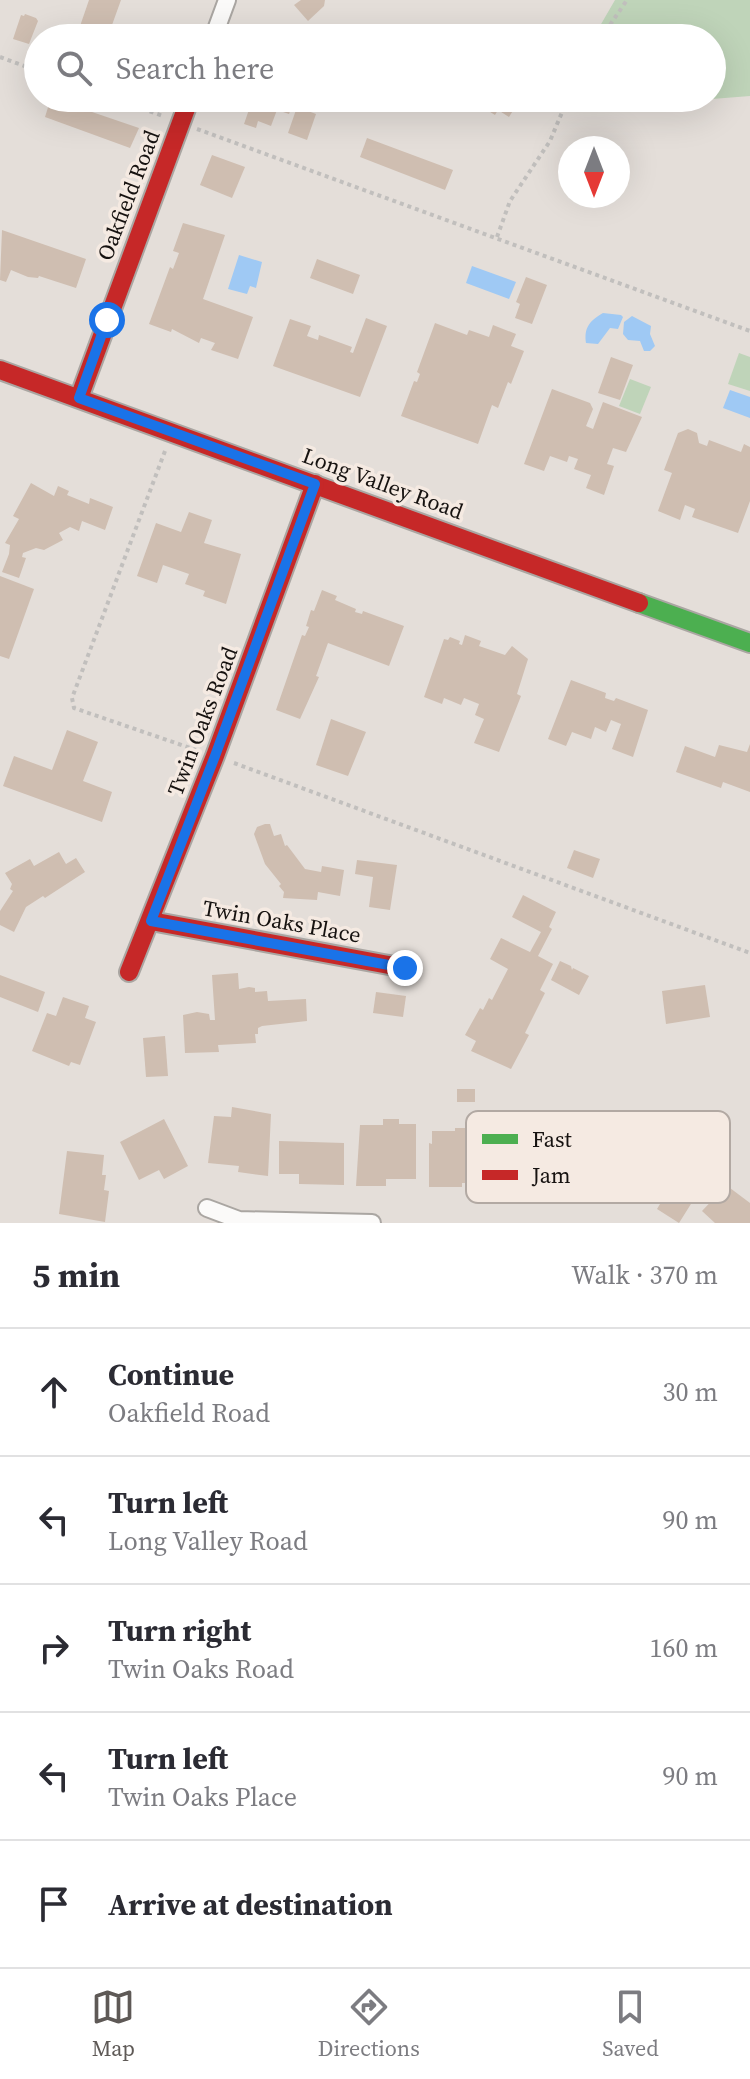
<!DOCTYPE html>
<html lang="en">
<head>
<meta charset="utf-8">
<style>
  :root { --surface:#fff; --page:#f2f2f3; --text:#2b2b33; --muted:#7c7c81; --line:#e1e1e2; --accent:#5e5956 }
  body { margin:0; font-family:"Source Serif 4",serif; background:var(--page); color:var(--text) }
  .compass { position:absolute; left:558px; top:136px; width:72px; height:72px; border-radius:50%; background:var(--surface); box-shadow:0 8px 32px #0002; rotate:180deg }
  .stop { position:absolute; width:24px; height:24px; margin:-18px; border:6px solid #1a73e8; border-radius:50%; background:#fff }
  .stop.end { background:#1a73e8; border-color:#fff; box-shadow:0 2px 8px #0008 }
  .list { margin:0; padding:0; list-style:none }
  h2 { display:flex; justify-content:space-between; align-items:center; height:104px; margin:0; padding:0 32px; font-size:34px }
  h2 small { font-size:26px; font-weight:400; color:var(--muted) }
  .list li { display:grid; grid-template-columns:52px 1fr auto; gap:24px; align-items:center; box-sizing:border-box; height:128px; padding:0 32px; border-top:2px solid var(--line) }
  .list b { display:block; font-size:30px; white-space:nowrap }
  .list p { margin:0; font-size:26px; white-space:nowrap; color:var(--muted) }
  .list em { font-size:26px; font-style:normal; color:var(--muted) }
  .icon { flex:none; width:44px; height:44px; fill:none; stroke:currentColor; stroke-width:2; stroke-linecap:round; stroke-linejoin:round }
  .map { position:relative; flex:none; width:750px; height:1223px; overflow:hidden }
  .search { position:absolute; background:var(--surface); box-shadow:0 8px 32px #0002; left:24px; right:24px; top:24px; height:88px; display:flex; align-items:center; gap:20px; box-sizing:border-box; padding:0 28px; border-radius:44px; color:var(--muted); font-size:30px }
  .sheet { height:744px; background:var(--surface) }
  nav { display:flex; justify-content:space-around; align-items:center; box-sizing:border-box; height:112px; border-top:2px solid var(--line); background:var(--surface); font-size:22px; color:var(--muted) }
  nav a { display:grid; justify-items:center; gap:4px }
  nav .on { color:var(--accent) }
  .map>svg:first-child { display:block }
</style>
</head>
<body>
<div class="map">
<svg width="750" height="1223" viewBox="0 0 750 1223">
  <rect width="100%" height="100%" fill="#e4ded9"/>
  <!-- green -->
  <g fill="#bfd4b9">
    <path d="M 615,0 L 750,0 L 750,96 L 712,99 L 710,98 L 712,38 L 593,38 Z"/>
    <path d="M 739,353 L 750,357 L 750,391 L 728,384 Z"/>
    <path d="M 630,379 L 651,387 L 640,414 L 619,406 Z"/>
  </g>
  <!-- water -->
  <g fill="#9fc9f4">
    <path d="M 239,255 L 262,262 L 256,288 L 250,286 L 247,294 L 228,289 Z"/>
    <path d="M 472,266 L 516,282 L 509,299 L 466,283 Z"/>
    <path d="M 603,313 L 621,315 L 623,317 L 618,329 L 610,328 L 598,344 L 586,343 C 584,328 589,321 603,313 Z"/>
    <path d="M 632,316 L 651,326 L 650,334 L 655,346 L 650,351 L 644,351 L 640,341 L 628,340 L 623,334 L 624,322 Z"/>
    <path d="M 730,390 L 750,397 L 750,418 L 723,408 Z"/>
  </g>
  <!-- building -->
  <g fill="#cfbeb1">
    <path d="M 89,0 L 121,0 L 112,25 L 117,27 L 113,38 L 71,38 L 73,30 L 79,29 Z"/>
    <path d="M 301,0 L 325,0 L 324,6 L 308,21 L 294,5 Z"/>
    <path d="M 25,14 L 36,18 L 38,21 L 29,44 L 13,39 L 21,15 L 24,16 Z"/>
    <path d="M 51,98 L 139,128 L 130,148 L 45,117 Z"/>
    <path d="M 253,98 L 302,98 L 299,105 L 293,103 L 289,114 L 277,110 L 271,126 L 258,121 L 256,128 L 244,124 Z"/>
    <path d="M 476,98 L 521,98 L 509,117 L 498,110 L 495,115 L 474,102 Z"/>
    <path d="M 297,107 L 316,114 L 307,140 L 288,133 Z"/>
    <path d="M 367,138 L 453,170 L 445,190 L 360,157 Z"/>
    <path d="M 212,155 L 245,167 L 232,198 L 200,185 Z"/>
    <path d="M 183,223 L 225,235 L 203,299 L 253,317 L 238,359 L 211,350 L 215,343 L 201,338 L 199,343 L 172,329 L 171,332 L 149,324 L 170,267 L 173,269 L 179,253 L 173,251 Z"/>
    <path d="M 2,230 L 86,259 L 76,288 L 39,276 L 38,278 L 28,277 L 11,270 L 6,282 L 0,280 Z"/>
    <path d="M 317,259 L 360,275 L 353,294 L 310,278 Z"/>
    <path d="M 526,277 L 547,285 L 532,324 L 515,318 L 520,304 L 516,302 Z"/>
    <path d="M 366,318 L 387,326 L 360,397 L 273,366 L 290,319 L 311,326 L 307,336 L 318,340 L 319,335 L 352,347 L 350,352 L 353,353 Z"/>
    <path d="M 435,323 L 467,335 L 469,330 L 489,337 L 493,325 L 516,334 L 511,346 L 524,351 L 511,384 L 508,382 L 498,408 L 492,405 L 478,444 L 401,416 L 414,381 L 417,382 L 420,374 L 417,372 Z"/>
    <path d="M 611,357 L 633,365 L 620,400 L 598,393 Z"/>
    <path d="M 552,389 L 590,403 L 593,409 L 586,426 L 593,429 L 603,402 L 642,417 L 626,452 L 613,448 L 607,464 L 614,466 L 604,495 L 586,488 L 591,475 L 574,469 L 578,459 L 569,456 L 567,462 L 550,456 L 544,471 L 524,464 Z"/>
    <path d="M 688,429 L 697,433 L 699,443 L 707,446 L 709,440 L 741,452 L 744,444 L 750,447 L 750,501 L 738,533 L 692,517 L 695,509 L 685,505 L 680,520 L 658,511 L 672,473 L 664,470 L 678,433 Z"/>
    <path d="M 31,483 L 54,496 L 58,486 L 69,491 L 67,495 L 89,504 L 90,498 L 113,507 L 105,530 L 82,521 L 79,531 L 70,527 L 59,533 L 63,540 L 44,550 L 36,548 L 23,553 L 22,557 L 26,558 L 19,578 L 2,572 L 9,554 L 10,545 L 5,543 L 19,519 L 13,516 Z"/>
    <path d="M 189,512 L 212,520 L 204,543 L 241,554 L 226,604 L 203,596 L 205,591 L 185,584 L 189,574 L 163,565 L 157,583 L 137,576 L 156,523 L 181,532 Z"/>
    <path d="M 0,576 L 34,589 L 9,659 L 0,656 Z"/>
    <path d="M 322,590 L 337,596 L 335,600 L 356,609 L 355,612 L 362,614 L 363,611 L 404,626 L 389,666 L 328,643 L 316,676 L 319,677 L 300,719 L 276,710 L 302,635 L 305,636 L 309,627 L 306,626 L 311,610 L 314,611 Z"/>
    <path d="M 465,635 L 481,641 L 479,646 L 505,655 L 512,646 L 528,659 L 517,694 L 521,696 L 499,752 L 474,743 L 484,719 L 475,715 L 479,704 L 464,698 L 461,705 L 444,698 L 442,704 L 424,697 L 444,639 L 448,640 L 450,637 L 460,641 L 459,644 L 462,645 Z"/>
    <path d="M 571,680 L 606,693 L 605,698 L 614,701 L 616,698 L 648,710 L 633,757 L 612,749 L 621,724 L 611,720 L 606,732 L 595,727 L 591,739 L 572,732 L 566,746 L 548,739 Z"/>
    <path d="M 331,719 L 366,732 L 348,776 L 316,765 Z"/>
    <path d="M 67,730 L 98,742 L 83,781 L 112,792 L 102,822 L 3,786 L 14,756 L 52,770 Z"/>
    <path d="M 750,744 L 750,792 L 723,782 L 721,788 L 676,772 L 685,746 L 715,757 L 719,745 L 747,752 Z"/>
    <path d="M 265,824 L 270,824 L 274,836 L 281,834 L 285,846 L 287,845 L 305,869 L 321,872 L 322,866 L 344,870 L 340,896 L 318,892 L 317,900 L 283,898 L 284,892 L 279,886 L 281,884 L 265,864 L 254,834 L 257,827 Z"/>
    <path d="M 574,850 L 600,859 L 593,878 L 567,868 Z"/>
    <path d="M 59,852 L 66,864 L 76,858 L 85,872 L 45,898 L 43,896 L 26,907 L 14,932 L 0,925 L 0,911 L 13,891 L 10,889 L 12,884 L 5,873 L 30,859 L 34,866 Z"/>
    <path d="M 357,860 L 397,865 L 390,910 L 369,907 L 373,877 L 355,874 Z"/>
    <path d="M 523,895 L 556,912 L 549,927 L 552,929 L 538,956 L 553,964 L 540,990 L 545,993 L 525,1033 L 529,1035 L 511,1069 L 471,1051 L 476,1041 L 465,1035 L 480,1008 L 483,1010 L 489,998 L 492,1000 L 508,969 L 490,959 L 501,938 L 530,952 L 541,932 L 512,917 Z"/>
    <path d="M 560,961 L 571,966 L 572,970 L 573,968 L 589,976 L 579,995 L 551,980 Z"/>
    <path d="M 238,973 L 239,989 L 249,987 L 255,988 L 255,992 L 267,991 L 268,1001 L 306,999 L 307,1021 L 262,1026 L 258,1028 L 258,1034 L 255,1034 L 256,1043 L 218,1045 L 219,1052 L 185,1053 L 183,1015 L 197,1012 L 209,1014 L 210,1020 L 215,1020 L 212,975 Z"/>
    <path d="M 0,975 L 45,992 L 38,1012 L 0,997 Z"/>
    <path d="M 705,985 L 710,1017 L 666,1024 L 662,991 Z"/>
    <path d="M 376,992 L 406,996 L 403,1017 L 373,1013 Z"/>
    <path d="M 63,997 L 89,1006 L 85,1018 L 96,1022 L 80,1065 L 71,1062 L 69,1066 L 32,1051 L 47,1013 L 56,1016 Z"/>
    <path d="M 165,1036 L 168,1076 L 146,1077 L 143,1038 Z"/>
    <rect x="457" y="1089" width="18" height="13"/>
    <path d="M 232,1107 L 271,1114 L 268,1176 L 238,1172 L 239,1166 L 208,1163 L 214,1116 L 231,1117 Z"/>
    <path d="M 164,1119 L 188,1166 L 164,1179 L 159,1170 L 139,1180 L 120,1142 Z"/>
    <path d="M 383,1119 L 399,1119 L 399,1124 L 416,1124 L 416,1179 L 386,1179 L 386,1186 L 356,1186 L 360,1125 L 383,1125 Z"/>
    <path d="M 455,1128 L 495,1128 L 495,1178 L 477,1178 L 477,1183 L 462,1183 L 462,1187 L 429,1187 L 429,1143 L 432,1144 L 432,1131 L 455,1131 Z"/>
    <path d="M 279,1141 L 344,1143 L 344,1185 L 299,1184 L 299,1174 L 279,1174 Z"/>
    <path d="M 67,1151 L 104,1155 L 102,1175 L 106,1175 L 104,1190 L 109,1191 L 105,1222 L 59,1214 Z"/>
    <path d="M 666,1156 L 701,1175 L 695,1184 L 701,1188 L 679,1223 L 657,1209 L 663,1199 L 643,1186 L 658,1161 L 661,1163 Z"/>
    <path d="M 730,1188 L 750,1203 L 750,1223 L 715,1223 L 702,1211 L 722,1190 L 725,1193 Z"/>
  </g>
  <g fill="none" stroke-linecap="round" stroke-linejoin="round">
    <defs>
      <g id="street">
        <path d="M 213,38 L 227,0"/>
        <path d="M 207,1208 L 239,1220 L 372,1223"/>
      </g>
      <path id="fast" d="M 639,603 L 750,643"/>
      <g id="jam">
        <path d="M 0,370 L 639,603"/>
        <path d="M 79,398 L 190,98"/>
        <path d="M 151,921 L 405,968"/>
        <path d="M 129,972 L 215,756 L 315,484"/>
      </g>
    </defs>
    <!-- street casing -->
    <use href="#street" stroke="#aaa6a2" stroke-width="20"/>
    <!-- fast casing -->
    <use href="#fast" stroke="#aaa6a2" stroke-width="22"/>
    <!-- jam casing -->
    <use href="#jam" stroke="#aaa6a2" stroke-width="22"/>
    <!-- path -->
    <g stroke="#c1bfbd" stroke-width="4" stroke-dasharray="4 4" stroke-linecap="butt">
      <path d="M 601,38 L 627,0"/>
      <path d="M 0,57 L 38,71"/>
      <path d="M 112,98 L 163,116"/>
      <path d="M 197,129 L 750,331"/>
      <path d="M 497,237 L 510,201 L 550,141 L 568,98"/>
      <path d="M 165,451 L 72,698 L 74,708 L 196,750"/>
      <path d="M 234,763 L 750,953"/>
    </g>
    <!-- street -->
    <use href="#street" stroke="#fbfaf9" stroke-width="16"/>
    <!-- fast -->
    <use href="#fast" stroke="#4caf50" stroke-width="18"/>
    <!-- jam -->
    <use href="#jam" stroke="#c62828" stroke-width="18"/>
  </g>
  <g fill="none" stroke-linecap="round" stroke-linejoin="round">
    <!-- route -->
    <path stroke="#1a73e8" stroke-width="10" d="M 107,320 L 79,398 L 315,484 L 215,756 L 151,921 L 405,968"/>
  </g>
  <g text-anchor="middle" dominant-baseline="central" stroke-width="7" stroke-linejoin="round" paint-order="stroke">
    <!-- street labels -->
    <g font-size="22" fill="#161210" stroke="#f5eae2">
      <text transform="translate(128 195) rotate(-69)">Oakfield Road</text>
      <text transform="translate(383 483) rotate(20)">Long Valley Road</text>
      <text transform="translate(202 721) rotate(-69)">Twin Oaks Road</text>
      <text transform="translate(282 921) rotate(10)">Twin Oaks Place</text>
    </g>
  </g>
  <!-- legend -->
  <rect x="466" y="1111" width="264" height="92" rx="12" fill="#f5eae2" stroke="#b2a9a3" stroke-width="2"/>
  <rect x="482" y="1134" width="36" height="10" fill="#4caf50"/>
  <rect x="482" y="1170" width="36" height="10" fill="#c62828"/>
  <g font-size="22" fill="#161210">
    <text x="532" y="1147">Fast</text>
    <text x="532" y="1183">Jam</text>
  </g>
</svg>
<svg class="compass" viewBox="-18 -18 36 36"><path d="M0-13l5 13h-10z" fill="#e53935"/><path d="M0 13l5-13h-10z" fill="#7c7c81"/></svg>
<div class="stop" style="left:107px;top:320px"></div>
<div class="stop end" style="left:405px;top:968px"></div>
<div class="search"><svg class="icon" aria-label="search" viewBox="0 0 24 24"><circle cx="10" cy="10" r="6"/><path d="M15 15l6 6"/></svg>Search here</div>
</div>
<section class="sheet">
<h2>5 min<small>Walk · 370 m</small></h2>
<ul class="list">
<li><svg class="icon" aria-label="ahead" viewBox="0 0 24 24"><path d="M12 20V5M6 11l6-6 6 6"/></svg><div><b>Continue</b><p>Oakfield Road</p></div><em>30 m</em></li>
<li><svg class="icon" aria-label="left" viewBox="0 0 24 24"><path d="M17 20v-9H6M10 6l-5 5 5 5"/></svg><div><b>Turn left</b><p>Long Valley Road</p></div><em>90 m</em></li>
<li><svg class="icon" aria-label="right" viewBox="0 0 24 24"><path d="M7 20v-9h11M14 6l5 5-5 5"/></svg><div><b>Turn right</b><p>Twin Oaks Road</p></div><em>160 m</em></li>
<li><svg class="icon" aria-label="left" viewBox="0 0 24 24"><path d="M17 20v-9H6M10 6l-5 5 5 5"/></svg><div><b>Turn left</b><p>Twin Oaks Place</p></div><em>90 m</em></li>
<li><svg class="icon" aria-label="arrive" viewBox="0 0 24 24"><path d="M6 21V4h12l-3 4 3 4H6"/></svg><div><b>Arrive at destination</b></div></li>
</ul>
</section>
<nav>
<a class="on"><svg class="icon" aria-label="map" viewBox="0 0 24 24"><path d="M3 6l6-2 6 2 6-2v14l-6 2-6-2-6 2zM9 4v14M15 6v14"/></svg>Map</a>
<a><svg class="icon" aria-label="directions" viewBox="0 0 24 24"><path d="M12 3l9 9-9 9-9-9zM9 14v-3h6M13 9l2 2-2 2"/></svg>Directions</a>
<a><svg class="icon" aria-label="saved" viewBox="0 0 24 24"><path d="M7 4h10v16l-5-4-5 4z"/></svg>Saved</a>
</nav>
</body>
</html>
